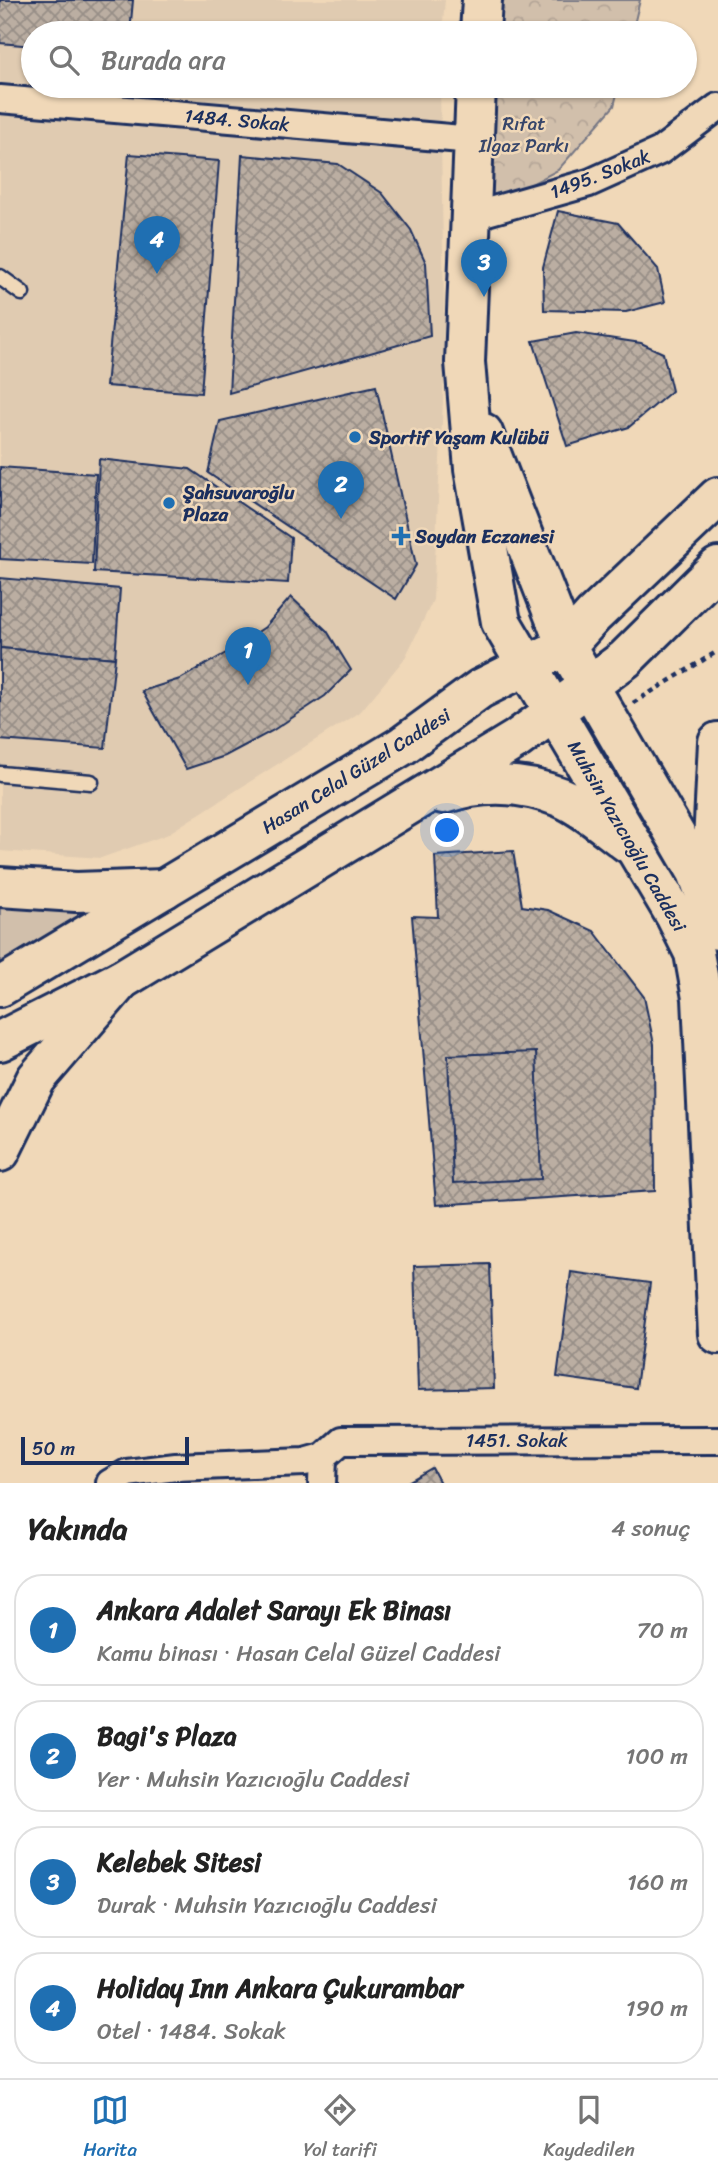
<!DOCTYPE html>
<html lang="tr">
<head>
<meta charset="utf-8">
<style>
  :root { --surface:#fff; --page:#f2f2f2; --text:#222; --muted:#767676; --line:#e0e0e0; --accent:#1f6fb2 }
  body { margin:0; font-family:Sriracha,sans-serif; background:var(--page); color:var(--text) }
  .scale { position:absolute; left:21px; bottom:18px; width:168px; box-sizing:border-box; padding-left:7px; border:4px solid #1b2f5e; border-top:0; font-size:19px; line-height:24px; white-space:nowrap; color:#1b2f5e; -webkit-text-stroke:5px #f0d8b8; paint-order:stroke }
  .you { position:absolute; left:448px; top:831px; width:24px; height:24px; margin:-18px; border:5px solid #fff; border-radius:50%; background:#1a73e8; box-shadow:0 0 0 10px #1a73e833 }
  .badge { display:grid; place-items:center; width:46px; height:46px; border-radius:50%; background:var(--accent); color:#fff; font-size:23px; font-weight:700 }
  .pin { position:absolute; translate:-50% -58px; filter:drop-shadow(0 2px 4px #0008) }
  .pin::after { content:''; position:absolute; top:37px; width:24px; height:21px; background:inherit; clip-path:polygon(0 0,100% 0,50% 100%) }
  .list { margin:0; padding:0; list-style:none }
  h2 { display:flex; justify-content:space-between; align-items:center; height:91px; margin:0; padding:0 28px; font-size:30px }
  h2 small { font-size:23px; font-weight:400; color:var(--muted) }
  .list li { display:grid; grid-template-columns:46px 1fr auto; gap:21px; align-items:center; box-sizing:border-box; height:112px; margin:0 14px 14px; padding:0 14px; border:2px solid var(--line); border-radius:28px }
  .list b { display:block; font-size:26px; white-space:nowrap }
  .list p { margin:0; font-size:23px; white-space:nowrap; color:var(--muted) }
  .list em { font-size:23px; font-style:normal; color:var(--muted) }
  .icon { flex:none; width:38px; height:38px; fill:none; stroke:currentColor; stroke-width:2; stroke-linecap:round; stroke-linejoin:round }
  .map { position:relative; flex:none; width:718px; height:1483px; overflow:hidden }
  .search { position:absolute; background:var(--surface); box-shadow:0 2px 5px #0004; left:21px; right:21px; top:21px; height:77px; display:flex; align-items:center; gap:18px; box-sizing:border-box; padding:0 24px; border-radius:38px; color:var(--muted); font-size:26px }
  .sheet { height:595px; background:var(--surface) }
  nav { display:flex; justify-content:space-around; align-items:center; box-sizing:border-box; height:98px; border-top:2px solid var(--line); background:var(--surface); font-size:19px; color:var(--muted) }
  nav a { display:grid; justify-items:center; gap:4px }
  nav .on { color:var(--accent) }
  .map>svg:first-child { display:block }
</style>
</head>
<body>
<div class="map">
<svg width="718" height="1483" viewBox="0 0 718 1483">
  <defs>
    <pattern id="park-crowns" width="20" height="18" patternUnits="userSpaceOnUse" patternTransform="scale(1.75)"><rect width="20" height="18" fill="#d1bfab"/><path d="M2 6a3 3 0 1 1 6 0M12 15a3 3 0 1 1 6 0" fill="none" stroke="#b3a496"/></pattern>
    <pattern id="building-cross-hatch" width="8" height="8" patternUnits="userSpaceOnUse" patternTransform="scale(1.75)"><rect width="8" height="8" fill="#bbaea2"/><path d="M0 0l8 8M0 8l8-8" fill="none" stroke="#978e87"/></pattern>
  </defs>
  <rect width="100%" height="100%" fill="#f0d8b8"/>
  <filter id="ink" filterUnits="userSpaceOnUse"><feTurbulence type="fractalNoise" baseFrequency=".0143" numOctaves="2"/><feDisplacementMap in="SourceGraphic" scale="14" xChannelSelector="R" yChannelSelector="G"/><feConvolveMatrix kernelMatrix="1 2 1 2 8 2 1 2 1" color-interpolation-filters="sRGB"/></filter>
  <g filter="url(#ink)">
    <!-- built -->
    <path fill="#e0cbb1" d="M 0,0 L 445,0 L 442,33 L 33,33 L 33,86 L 440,86 L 445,361 L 433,600 L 405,658 L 361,711 L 166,835 L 101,858 L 0,851 Z"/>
    <!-- green -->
    <path fill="#d1bfab" stroke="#767784" stroke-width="2" d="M 0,900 L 108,901 L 0,966 Z"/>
    <!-- park -->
    <g fill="url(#park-crowns)" stroke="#767784" stroke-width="2">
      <path d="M 484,0 L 640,0 L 632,33 L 482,33 Z"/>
      <path d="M 478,86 L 619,86 L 614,106 L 558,170 L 469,217 Z"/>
    </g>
    <!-- building -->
    <g fill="url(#building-cross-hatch)" stroke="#1b2f5e" stroke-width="2">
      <path d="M 0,0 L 133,0 L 130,33 L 33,33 L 33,46 L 0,43 Z"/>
      <path d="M 129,154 L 219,161 L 201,393 L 106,386 Z"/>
      <path d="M 242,155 L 338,164 L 382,193 L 411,230 L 426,263 L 430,336 L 229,393 Z"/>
      <path d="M 558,211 L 618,223 L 658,269 L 665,302 L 626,312 L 544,310 L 543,267 Z"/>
      <path d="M 576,333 L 641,343 L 663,353 L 672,391 L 629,427 L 567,446 L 533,341 Z"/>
      <path d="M 376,386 L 416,565 L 396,599 L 208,473 L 220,421 Z"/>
      <path d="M 99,459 L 190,469 L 291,538 L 288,583 L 94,572 Z"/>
      <path d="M 0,467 L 96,474 L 92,564 L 0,559 Z"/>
      <path d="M 0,578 L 120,589 L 115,658 L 0,648 Z"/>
      <path d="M 291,597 L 327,631 L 351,670 L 325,696 L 272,731 L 225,756 L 186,769 L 142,691 L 180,679 L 226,653 L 265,627 Z"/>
      <path d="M 0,648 L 115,658 L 105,748 L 0,740 Z"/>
      <path d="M 513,851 L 522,906 L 548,910 L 594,931 L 644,997 L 654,1044 L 655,1191 L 436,1205 L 412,916 L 438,917 L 435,856 Z"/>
      <path d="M 536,1052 L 541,1179 L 453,1183 L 448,1055 Z"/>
      <path d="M 490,1264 L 494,1388 L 418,1390 L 414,1266 Z"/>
      <path d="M 571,1272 L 650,1283 L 636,1388 L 557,1377 Z"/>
      <path d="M 432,1468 L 440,1483 L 406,1483 Z"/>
    </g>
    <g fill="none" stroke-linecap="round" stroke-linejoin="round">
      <defs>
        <g id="service">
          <path d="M 0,277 L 22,293"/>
          <path d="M 0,774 L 91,782"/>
        </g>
        <g id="minor">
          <path d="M 0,99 L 473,140"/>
          <path d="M 469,217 L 589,183 L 660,151 L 718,107"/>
          <path d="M 110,1483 L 127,1473 L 176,1467 L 305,1462 L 323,1457 L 341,1441 L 718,1440"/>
          <path d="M 322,1483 L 323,1457"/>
        </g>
        <g id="secondary">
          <path d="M 480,33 L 482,0"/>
          <path d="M 476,86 L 465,362 L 474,469 L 501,622 L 675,915 L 694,953 L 702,998 L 718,1334"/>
          <path d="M 483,433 L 566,646 L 697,872 L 718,930"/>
          <path d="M 718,742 L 713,843 L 718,890"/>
          <path d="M 443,794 C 481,781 522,782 560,797 C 584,807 607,828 628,843"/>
          <path d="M 0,987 L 402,746 L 480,689 L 566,646 L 593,616 L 718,497"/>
          <path d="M 0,1041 L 121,980 L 517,739 L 625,659 L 718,567"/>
        </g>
        <g id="trunk">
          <path d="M 0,887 L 76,892 L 164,889"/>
          <path d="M 0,1152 L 36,1079 L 121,980"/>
        </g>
      </defs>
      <!-- service casing -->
      <use href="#service" stroke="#1b2f5e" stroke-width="19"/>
      <!-- minor casing -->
      <use href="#minor" stroke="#1b2f5e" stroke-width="32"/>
      <!-- secondary casing -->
      <use href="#secondary" stroke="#1b2f5e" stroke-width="44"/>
      <!-- trunk casing -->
      <use href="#trunk" stroke="#1b2f5e" stroke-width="44"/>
      <!-- path -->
      <path stroke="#1b2f5e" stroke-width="4.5" stroke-dasharray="5 5" stroke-linecap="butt" d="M 633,703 L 718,651"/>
      <!-- service -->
      <use href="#service" stroke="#f0d8b8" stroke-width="14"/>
      <!-- minor -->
      <use href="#minor" stroke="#f0d8b8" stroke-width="26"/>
      <!-- secondary -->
      <use href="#secondary" stroke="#f0d8b8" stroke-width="38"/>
      <!-- trunk -->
      <use href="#trunk" stroke="#f0d8b8" stroke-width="38"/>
    </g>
  </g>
  <!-- markers -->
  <g fill="#1f6fb2" stroke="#f0d8b8" stroke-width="2.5">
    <circle cx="355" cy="437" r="7"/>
    <circle cx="169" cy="503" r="7"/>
    <path d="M397.5 525.5h7v7h7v7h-7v7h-7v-7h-7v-7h7z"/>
  </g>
  <g text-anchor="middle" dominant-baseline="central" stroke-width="5" stroke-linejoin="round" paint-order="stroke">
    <!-- street labels -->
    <g font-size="19" fill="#1b2f5e" stroke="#f0d8b8">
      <text transform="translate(237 120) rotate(5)">1484. Sokak</text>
      <text transform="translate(600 174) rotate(-21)">1495. Sokak</text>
      <text transform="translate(356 771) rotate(-32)">Hasan Celal Güzel Caddesi</text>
      <text transform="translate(627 836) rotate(60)">Muhsin Yazıcıoğlu Caddesi</text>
      <text x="517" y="1440">1451. Sokak</text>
    </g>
    <!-- park labels -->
    <g font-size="19" fill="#36456a" stroke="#f0d8b8">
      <text x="524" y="123">Rıfat<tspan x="524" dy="22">Ilgaz Parkı</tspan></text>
    </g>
    <!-- poi labels -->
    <g font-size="19" font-weight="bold" fill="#1b2f5e" stroke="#f0d8b8" text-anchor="start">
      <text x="369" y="437">Sportif Yaşam Kulübü</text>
      <text x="183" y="492">Şahsuvaroğlu<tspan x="183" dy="22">Plaza</tspan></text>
      <text x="415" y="536">Soydan Eczanesi</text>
    </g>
  </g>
</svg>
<div class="scale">50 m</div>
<div class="you"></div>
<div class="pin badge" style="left:248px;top:685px">1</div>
<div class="pin badge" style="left:341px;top:519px">2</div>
<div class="pin badge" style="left:484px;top:297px">3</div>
<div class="pin badge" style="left:157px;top:274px">4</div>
<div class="search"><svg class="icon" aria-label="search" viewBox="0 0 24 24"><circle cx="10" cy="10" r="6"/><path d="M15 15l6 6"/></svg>Burada ara</div>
</div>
<section class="sheet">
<h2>Yakında<small>4 sonuç</small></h2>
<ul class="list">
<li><span class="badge">1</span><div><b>Ankara Adalet Sarayı Ek Binası</b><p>Kamu binası · Hasan Celal Güzel Caddesi</p></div><em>70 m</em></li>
<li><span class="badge">2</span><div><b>Bagi's Plaza</b><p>Yer · Muhsin Yazıcıoğlu Caddesi</p></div><em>100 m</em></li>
<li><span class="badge">3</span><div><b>Kelebek Sitesi</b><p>Durak · Muhsin Yazıcıoğlu Caddesi</p></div><em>160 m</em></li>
<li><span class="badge">4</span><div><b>Holiday Inn Ankara Çukurambar</b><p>Otel · 1484. Sokak</p></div><em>190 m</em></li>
</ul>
</section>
<nav>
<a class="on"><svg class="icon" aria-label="map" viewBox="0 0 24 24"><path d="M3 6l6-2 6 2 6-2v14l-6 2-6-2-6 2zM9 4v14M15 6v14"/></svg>Harita</a>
<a><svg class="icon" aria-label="directions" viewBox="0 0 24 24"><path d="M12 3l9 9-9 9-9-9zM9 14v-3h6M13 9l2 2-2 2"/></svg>Yol tarifi</a>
<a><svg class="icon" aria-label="saved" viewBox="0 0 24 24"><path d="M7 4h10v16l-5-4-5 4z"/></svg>Kaydedilen</a>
</nav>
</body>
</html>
